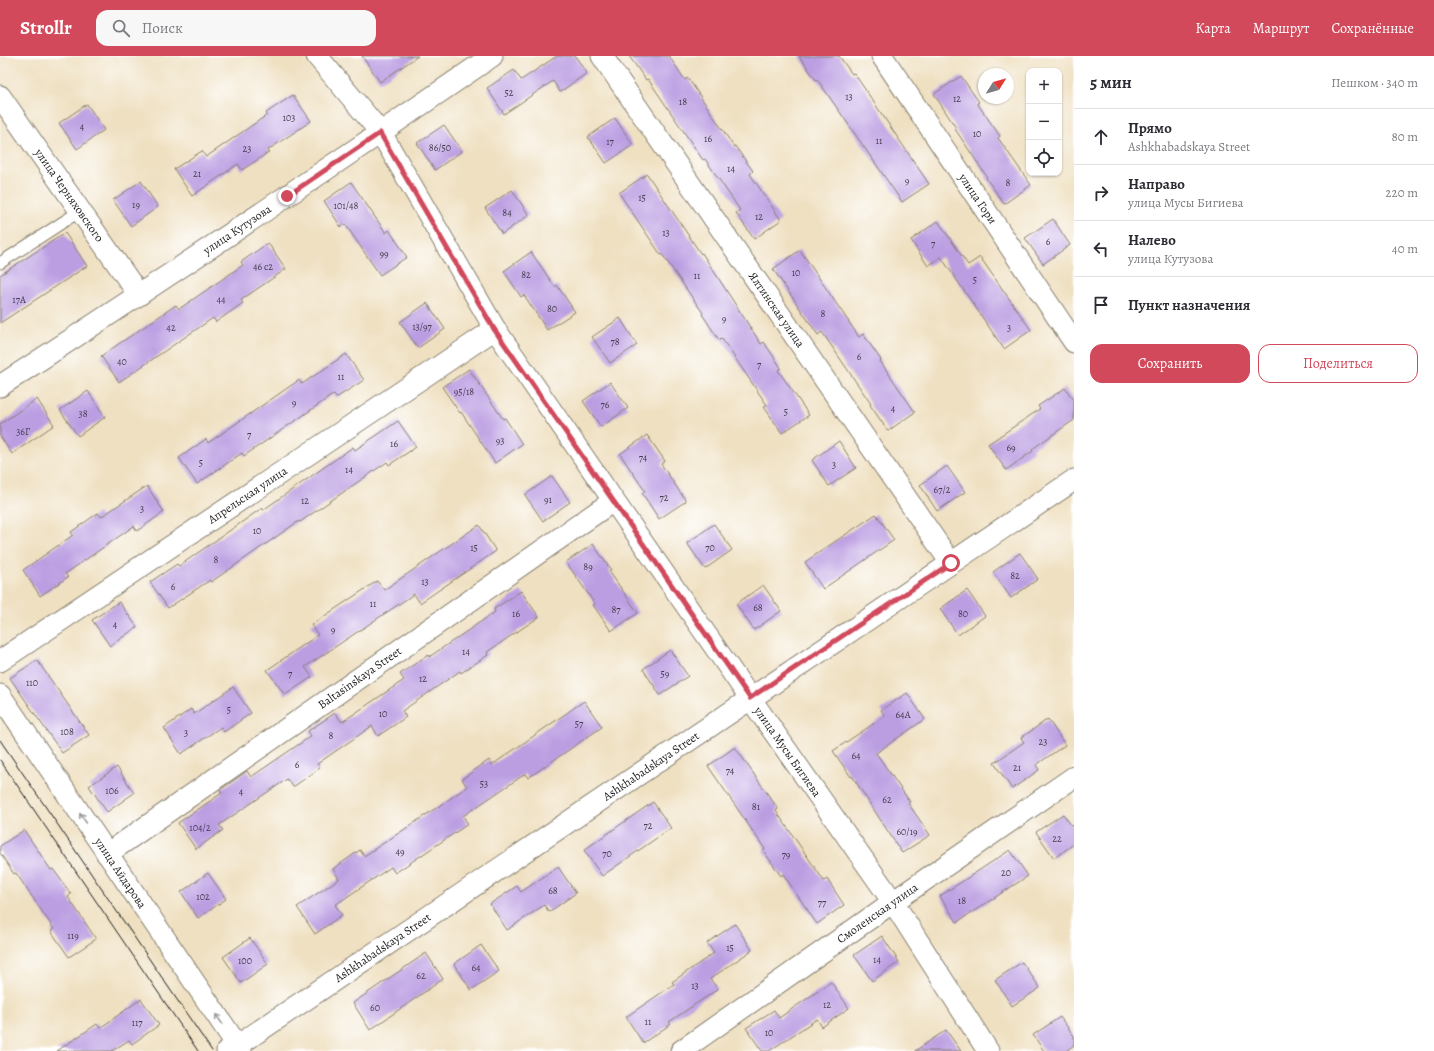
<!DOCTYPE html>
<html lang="ru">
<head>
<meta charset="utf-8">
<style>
  :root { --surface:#fff; --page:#f7f7f7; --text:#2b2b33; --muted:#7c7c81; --line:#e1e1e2; --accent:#d1495b }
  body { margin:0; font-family:Alegreya,serif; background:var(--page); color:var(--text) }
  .controls { position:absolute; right:12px; top:12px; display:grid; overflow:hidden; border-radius:8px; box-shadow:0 1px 3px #0004 }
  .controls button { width:36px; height:36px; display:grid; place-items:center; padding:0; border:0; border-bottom:1px solid var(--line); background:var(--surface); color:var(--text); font:20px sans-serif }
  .compass { position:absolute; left:978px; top:12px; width:36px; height:36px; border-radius:50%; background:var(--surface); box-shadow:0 1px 3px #0004; rotate:53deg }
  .stop { position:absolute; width:12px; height:12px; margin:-9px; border:3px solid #d1495b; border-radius:50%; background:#fff }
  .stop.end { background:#d1495b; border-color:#fff; box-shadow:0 1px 4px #0008 }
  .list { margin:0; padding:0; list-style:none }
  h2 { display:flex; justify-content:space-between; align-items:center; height:52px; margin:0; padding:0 16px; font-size:17px }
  h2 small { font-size:13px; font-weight:400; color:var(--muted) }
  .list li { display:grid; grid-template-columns:26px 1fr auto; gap:12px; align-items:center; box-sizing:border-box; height:56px; padding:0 16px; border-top:1px solid var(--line) }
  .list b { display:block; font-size:15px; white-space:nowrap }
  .list p { margin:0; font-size:13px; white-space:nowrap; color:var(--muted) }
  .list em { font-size:13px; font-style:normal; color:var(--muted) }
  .actions { display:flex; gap:8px; padding:12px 16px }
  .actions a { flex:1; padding:9px 0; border:1px solid var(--accent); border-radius:12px; text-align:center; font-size:14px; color:var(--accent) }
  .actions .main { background:var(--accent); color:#fff }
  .icon { flex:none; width:22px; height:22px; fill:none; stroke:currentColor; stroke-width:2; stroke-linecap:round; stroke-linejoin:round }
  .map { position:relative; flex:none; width:1074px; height:995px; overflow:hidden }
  header { display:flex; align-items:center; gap:24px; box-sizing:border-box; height:56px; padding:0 20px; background:var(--accent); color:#fff }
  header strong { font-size:19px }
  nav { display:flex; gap:22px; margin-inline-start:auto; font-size:14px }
  .search { width:280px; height:36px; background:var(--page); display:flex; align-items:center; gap:10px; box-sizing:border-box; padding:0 14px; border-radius:12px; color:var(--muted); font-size:15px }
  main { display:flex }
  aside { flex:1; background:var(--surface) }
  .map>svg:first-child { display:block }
</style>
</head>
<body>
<header>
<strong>Strollr</strong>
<div class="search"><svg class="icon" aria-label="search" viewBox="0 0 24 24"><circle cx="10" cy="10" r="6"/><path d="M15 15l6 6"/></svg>Поиск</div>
<nav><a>Карта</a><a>Маршрут</a><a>Сохранённые</a></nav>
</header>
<main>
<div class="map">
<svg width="1074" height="995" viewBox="0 0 1074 995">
  <rect width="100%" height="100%" fill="#fff"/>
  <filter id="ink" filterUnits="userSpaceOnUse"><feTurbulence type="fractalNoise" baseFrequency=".025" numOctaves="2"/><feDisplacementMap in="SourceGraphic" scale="8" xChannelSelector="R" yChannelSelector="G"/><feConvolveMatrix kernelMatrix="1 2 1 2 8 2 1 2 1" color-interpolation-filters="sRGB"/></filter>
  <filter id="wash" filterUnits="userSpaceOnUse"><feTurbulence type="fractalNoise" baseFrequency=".012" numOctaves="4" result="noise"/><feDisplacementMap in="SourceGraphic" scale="16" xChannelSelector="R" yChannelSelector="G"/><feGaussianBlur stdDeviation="0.9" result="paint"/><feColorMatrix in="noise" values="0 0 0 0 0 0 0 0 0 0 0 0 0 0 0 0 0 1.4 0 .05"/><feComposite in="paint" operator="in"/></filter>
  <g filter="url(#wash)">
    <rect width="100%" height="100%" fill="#efe0c1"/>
    <g id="blocks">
      <!-- building -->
      <g fill="#bb9ee2">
        <path d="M 362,0 L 418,0 L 380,26 Z"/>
        <path d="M 557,0 L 575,0 L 587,17 L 560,36 L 553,25 L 504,58 L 487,32 L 514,14 L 521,24 Z"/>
        <path d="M 629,0 L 669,0 L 685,24 L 688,22 L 734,91 L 735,90 L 753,115 L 750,118 L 781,164 L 754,183 L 736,157 L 740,154 L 705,103 L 703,104 L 648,23 L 646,24 Z"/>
        <path d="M 799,0 L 839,0 L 852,18 L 854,17 L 929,128 L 902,146 L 817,23 L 816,24 Z"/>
        <path d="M 961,20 L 979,46 L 977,47 L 1000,80 L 998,82 L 1031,129 L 1004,148 L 986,122 L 987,121 L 955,73 L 956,72 L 934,38 Z"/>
        <path d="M 293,39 L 311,65 L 268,94 L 269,96 L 242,114 L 238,108 L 192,140 L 174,113 L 202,95 L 206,101 L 267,59 L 266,57 Z"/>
        <path d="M 87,48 L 104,74 L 77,93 L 59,67 Z"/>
        <path d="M 615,62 L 633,89 L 606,107 L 588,81 Z"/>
        <path d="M 444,69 L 462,95 L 435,114 L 417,87 Z"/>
        <path d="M 647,118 L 701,198 L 702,197 L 761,288 L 764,286 L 781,312 L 778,314 L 809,359 L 782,377 L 764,351 L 767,349 L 722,283 L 719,284 L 702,258 L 703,257 L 662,198 L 661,199 L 619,137 Z"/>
        <path d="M 141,125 L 158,151 L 131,170 L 113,144 Z"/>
        <path d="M 351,126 L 386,177 L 389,174 L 407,201 L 380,219 L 345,168 L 341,171 L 324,145 Z"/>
        <path d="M 512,134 L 529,159 L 502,178 L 485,152 Z"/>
        <path d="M 1053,163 L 1070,189 L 1043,208 L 1025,182 Z"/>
        <path d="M 938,165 L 968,209 L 980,201 L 1031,274 L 1004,293 L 941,201 L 928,210 L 911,184 Z"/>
        <path d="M 65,177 L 87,210 L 0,267 L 0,219 Z"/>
        <path d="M 268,187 L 286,213 L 241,244 L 243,247 L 216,266 L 213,262 L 119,326 L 101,300 L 176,249 L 179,253 L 243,209 L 241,206 Z"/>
        <path d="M 800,194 L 859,281 L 863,278 L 881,304 L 880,305 L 915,356 L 888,375 L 870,349 L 871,348 L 822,276 L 818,279 L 773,213 Z"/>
        <path d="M 531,196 L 555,231 L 557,229 L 575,256 L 547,274 L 524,239 L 521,241 L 504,215 Z"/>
        <path d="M 427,247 L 445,273 L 418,292 L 400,266 Z"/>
        <path d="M 620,262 L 637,289 L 610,307 L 592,281 Z"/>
        <path d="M 346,298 L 364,324 L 336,342 L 334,338 L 244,400 L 242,397 L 197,428 L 179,402 L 206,383 L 208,387 L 299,324 L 302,328 Z"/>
        <path d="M 469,313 L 503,363 L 505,362 L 522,388 L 495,407 L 461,356 L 460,357 L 442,331 Z"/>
        <path d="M 610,326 L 628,352 L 601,371 L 583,345 Z"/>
        <path d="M 1065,332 L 1074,344 L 1074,364 L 1032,393 L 1033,395 L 1006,414 L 988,388 L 1040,353 L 1038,350 Z"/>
        <path d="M 88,335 L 105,361 L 78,380 L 60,354 Z"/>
        <path d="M 37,343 L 54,369 L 12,398 L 0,380 L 0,368 Z"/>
        <path d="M 398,365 L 416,391 L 389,409 L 387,406 L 300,466 L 299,465 L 211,526 L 210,524 L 168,552 L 150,526 L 177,508 L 179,510 L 262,452 L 263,454 L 353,391 L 355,394 Z"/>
        <path d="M 647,379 L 665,405 L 661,408 L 686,445 L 659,463 L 642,437 L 645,435 L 620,398 Z"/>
        <path d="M 839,385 L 856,412 L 829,430 L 812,404 Z"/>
        <path d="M 947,410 L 965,436 L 937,455 L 920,429 Z"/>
        <path d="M 552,420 L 570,446 L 543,465 L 525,439 Z"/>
        <path d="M 147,430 L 164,456 L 137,475 L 134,470 L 65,518 L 68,521 L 40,540 L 23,514 L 73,479 L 71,476 L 98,457 L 101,461 Z"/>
        <path d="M 876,458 L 894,484 L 823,533 L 805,506 Z"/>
        <path d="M 714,468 L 732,494 L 705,513 L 687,487 Z"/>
        <path d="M 479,469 L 496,495 L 420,547 L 414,538 L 305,611 L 312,621 L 285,639 L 267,614 L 318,579 L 311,569 L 377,525 L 384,534 Z"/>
        <path d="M 593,488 L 611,514 L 609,515 L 638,557 L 611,575 L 593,549 L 595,548 L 566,506 Z"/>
        <path d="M 1020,497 L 1038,523 L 1011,542 L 993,516 Z"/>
        <path d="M 763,529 L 781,555 L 754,574 L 736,548 Z"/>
        <path d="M 967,534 L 985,560 L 958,579 L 940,553 Z"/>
        <path d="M 521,535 L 539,561 L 487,596 L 488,599 L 461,617 L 460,615 L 402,655 L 406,661 L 378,680 L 372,670 L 317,708 L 320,712 L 293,731 L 287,723 L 219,769 L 223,774 L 196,793 L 178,767 L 222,737 L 220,734 L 247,715 L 251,721 L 311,680 L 308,675 L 335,657 L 342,666 L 404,624 L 400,618 L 428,599 L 429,601 L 495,556 L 494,553 Z"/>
        <path d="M 119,546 L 137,571 L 110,590 L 92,564 Z"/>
        <path d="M 670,594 L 688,620 L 660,639 L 643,613 Z"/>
        <path d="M 37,604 L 89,679 L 62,697 L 10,622 Z"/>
        <path d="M 233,631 L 251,657 L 224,676 L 221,671 L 181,698 L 164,672 L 191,653 L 194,658 Z"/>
        <path d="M 907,637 L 925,663 L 876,697 L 910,746 L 908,747 L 930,779 L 902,797 L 852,720 L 851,721 L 833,695 L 885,660 L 881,654 Z"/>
        <path d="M 584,645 L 602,671 L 528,722 L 525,718 L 463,760 L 468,768 L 395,817 L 391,811 L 335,849 L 342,859 L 315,878 L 297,851 L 339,823 L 333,813 L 360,794 L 364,800 L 405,773 L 467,731 L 462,723 L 489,704 L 492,709 Z"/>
        <path d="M 1048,663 L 1065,689 L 1036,709 L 1039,714 L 1012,733 L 994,707 L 1024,686 L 1021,682 Z"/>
        <path d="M 735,691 L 778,753 L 776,755 L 824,825 L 827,823 L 844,849 L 817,868 L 783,818 L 781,820 L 763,794 L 765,793 L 708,710 Z"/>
        <path d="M 117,711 L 134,737 L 107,756 L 89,730 Z"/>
        <path d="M 653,746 L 671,772 L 602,820 L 584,794 Z"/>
        <path d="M 1063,758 L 1074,773 L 1074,788 L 1054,802 L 1036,776 Z"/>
        <path d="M 24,774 L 51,814 L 53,813 L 71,838 L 68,841 L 96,883 L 69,901 L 51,875 L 54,873 L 16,817 L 14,818 L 0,797 L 0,790 Z"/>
        <path d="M 1010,794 L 1028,820 L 957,866 L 940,840 Z"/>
        <path d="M 558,811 L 576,837 L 549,856 L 544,849 L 507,874 L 490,848 L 517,830 L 521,836 Z"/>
        <path d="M 208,817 L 226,843 L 198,862 L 181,836 Z"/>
        <path d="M 735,868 L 752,894 L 710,923 L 718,933 L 669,966 L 671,968 L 643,987 L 626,961 L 674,928 L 672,926 L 714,897 L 707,887 Z"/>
        <path d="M 882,880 L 899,906 L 872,925 L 854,899 Z"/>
        <path d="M 250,882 L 268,908 L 241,927 L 223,901 Z"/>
        <path d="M 481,889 L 499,915 L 471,934 L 454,908 Z"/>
        <path d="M 426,897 L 443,923 L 370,974 L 353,947 Z"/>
        <path d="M 1022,906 L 1040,932 L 1012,950 L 995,924 Z"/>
        <path d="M 831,926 L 849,952 L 822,971 L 817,963 L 769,995 L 762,995 L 746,972 L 774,954 L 779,962 Z"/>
        <path d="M 141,943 L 159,969 L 132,988 L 129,984 L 112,995 L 57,995 L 97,968 L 100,972 Z"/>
        <path d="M 1060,961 L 1074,980 L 1074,989 L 1066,995 L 1044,995 L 1033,979 Z"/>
        <path d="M 946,974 L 961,995 L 915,995 Z"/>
      </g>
    </g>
  </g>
  <g filter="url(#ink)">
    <use href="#blocks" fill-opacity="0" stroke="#867e6e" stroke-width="1"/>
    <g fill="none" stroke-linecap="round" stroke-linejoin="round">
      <defs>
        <path id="lane" d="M 0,207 L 80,155"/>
        <g id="street">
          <path id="s1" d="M 317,0 L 381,77 L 495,273 L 750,642 L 893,846 L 988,995"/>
          <path id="s2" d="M 602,0 L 951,507"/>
          <path id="s3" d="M 882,0 L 1074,286"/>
          <path id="s4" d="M 0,40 L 139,239"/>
          <path id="s5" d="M 0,330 C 166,222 330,112 492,0"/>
          <path id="s6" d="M 0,605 L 495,273"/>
          <path id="s7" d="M 0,639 L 241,995"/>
          <path id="s8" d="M 107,798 L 613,445"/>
          <path id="s9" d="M 227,995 L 237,990 L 1074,424"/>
          <path id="s10" d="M 681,995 L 893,846 L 1074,721"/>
        </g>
      </defs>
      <!-- lane casing -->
      <use href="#lane" stroke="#867e6e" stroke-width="13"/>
      <!-- street casing -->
      <use href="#street" stroke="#867e6e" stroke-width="23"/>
      <!-- lane -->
      <use href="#lane" stroke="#fff" stroke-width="11"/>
      <!-- street -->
      <use href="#street" stroke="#fff" stroke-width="21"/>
      <!-- tram -->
      <g stroke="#1c1c1c" stroke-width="1">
        <path d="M 0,684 L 212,995"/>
        <path d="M 0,704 L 198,995"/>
      </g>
    </g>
    <!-- one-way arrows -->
    <defs><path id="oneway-shaft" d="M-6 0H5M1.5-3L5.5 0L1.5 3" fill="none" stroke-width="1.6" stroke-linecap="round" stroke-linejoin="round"/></defs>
    <g stroke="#999">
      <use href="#oneway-shaft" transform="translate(83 762) rotate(-124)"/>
      <use href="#oneway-shaft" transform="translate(219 963) rotate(-124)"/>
    </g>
  </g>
  <g fill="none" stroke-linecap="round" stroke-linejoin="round" filter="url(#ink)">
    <!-- route -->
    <path stroke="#d1495b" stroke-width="5" d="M 287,140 L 380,77 L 494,273 L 750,642 L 951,507"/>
  </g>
  <g text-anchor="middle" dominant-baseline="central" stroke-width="3" stroke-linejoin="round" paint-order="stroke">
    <!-- number labels -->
    <g font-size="10" fill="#443c4e">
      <text x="509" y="36">52</text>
      <text x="849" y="40">13</text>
      <text x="957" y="42">12</text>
      <text x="683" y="45">18</text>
      <text x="289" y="61">103</text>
      <text x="82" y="70">4</text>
      <text x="977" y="77">10</text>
      <text x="708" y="82">16</text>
      <text x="879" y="84">11</text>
      <text x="610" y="85">17</text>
      <text x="440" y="91">86/50</text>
      <text x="247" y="92">23</text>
      <text x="731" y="112">14</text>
      <text x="197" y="117">21</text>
      <text x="907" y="124">9</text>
      <text x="1008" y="126">8</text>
      <text x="642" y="141">15</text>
      <text x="136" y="148">19</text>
      <text x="346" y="149">101/48</text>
      <text x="507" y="156">84</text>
      <text x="759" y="160">12</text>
      <text x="666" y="176">13</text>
      <text x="1048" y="185">6</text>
      <text x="933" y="187">7</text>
      <text x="384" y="197">99</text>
      <text x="263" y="210">46 с2</text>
      <text x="796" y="216">10</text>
      <text x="526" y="218">82</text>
      <text x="697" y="219">11</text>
      <text x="975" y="223">5</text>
      <text x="19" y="243">17А</text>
      <text x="221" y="243">44</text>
      <text x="552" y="252">80</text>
      <text x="823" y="257">8</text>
      <text x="724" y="262">9</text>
      <text x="422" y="270">13/97</text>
      <text x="171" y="271">42</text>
      <text x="1009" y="271">3</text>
      <text x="615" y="285">78</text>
      <text x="859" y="300">6</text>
      <text x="122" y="305">40</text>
      <text x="759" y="308">7</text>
      <text x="341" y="320">11</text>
      <text x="464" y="335">95/18</text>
      <text x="294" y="346">9</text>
      <text x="605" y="348">76</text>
      <text x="893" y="352">4</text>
      <text x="786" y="355">5</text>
      <text x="83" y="357">38</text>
      <text x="23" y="375">36Г</text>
      <text x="249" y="378">7</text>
      <text x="500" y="384">93</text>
      <text x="394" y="387">16</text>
      <text x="1011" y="391">69</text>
      <text x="643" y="401">74</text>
      <text x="201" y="406">5</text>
      <text x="834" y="408">3</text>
      <text x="349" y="413">14</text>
      <text x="942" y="433">67/2</text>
      <text x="664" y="441">72</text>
      <text x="548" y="443">91</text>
      <text x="305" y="444">12</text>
      <text x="142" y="452">3</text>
      <text x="257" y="474">10</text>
      <text x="474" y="491">15</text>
      <text x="710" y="491">70</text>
      <text x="216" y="503">8</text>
      <text x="588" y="510">89</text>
      <text x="1015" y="519">82</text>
      <text x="425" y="525">13</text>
      <text x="173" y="530">6</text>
      <text x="373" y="547">11</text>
      <text x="758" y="551">68</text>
      <text x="616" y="553">87</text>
      <text x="516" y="557">16</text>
      <text x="963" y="557">80</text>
      <text x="115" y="568">4</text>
      <text x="333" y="573">9</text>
      <text x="466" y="595">14</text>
      <text x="290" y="617">7</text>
      <text x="665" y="617">59</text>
      <text x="423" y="622">12</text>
      <text x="32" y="626">110</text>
      <text x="229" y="653">5</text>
      <text x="383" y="657">10</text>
      <text x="903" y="658">64А</text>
      <text x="579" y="667">57</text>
      <text x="67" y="675">108</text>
      <text x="186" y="676">3</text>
      <text x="331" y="679">8</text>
      <text x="1043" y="685">23</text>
      <text x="856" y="699">64</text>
      <text x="297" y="708">6</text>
      <text x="1017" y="711">21</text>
      <text x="730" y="714">74</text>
      <text x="484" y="727">53</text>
      <text x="112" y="734">106</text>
      <text x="241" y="735">4</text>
      <text x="887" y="743">62</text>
      <text x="756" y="750">81</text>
      <text x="648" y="769">72</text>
      <text x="200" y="771">104/2</text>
      <text x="907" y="775">60/19</text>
      <text x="1057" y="782">22</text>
      <text x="400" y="795">49</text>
      <text x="607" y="797">70</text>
      <text x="786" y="798">79</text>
      <text x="1006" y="816">20</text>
      <text x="553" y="834">68</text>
      <text x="203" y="840">102</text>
      <text x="962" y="844">18</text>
      <text x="822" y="846">77</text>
      <text x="73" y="879">119</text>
      <text x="730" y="891">15</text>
      <text x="877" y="903">14</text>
      <text x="245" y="904">100</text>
      <text x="476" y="911">64</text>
      <text x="421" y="919">62</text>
      <text x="695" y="929">13</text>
      <text x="827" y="948">12</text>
      <text x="375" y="951">60</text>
      <text x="648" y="965">11</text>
      <text x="137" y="966">117</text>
      <text x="769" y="976">10</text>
    </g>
    <!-- street labels -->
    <g font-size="12" fill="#1c1c1c" stroke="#fff">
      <text stroke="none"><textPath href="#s4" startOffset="121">улица Черняховского</textPath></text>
      <text stroke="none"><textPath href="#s3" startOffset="172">улица Гори</textPath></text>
      <text stroke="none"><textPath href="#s5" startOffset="284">улица Кутузова</textPath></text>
      <text stroke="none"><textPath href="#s2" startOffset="308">Ялтинская улица</textPath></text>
      <text stroke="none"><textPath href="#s6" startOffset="298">Апрельская улица</textPath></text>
      <text stroke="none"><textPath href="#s8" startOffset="308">Baltasinskaya Street</textPath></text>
      <text stroke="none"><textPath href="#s1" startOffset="841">улица Мусы Бигиева</textPath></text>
      <text stroke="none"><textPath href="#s9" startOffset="511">Ashkhabadskaya Street</textPath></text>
      <text stroke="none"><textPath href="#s7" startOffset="215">улица Айдарова</textPath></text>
      <text stroke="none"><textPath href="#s10" startOffset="240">Смоленская улица</textPath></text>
      <text stroke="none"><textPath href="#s9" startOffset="187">Ashkhabadskaya Street</textPath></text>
    </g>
  </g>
</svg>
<div class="controls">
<button>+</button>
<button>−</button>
<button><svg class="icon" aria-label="locate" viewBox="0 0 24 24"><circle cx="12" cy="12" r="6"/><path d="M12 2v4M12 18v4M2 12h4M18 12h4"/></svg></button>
</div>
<svg class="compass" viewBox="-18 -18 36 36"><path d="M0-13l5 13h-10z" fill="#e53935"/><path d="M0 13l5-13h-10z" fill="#7c7c81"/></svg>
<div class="stop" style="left:951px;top:507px"></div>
<div class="stop end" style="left:287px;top:140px"></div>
</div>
<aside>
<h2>5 мин<small>Пешком · 340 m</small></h2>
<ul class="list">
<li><svg class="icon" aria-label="ahead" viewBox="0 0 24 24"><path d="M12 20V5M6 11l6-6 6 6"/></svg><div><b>Прямо</b><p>Ashkhabadskaya Street</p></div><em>80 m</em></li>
<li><svg class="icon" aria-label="right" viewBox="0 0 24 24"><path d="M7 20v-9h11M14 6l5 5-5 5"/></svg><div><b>Направо</b><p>улица Мусы Бигиева</p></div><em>220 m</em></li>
<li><svg class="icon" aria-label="left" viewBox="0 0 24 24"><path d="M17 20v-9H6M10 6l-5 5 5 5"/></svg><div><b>Налево</b><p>улица Кутузова</p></div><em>40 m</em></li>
<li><svg class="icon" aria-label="arrive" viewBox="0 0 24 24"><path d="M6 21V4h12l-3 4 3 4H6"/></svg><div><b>Пункт назначения</b></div></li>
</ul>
<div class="actions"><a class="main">Сохранить</a><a>Поделиться</a></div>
</aside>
</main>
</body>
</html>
